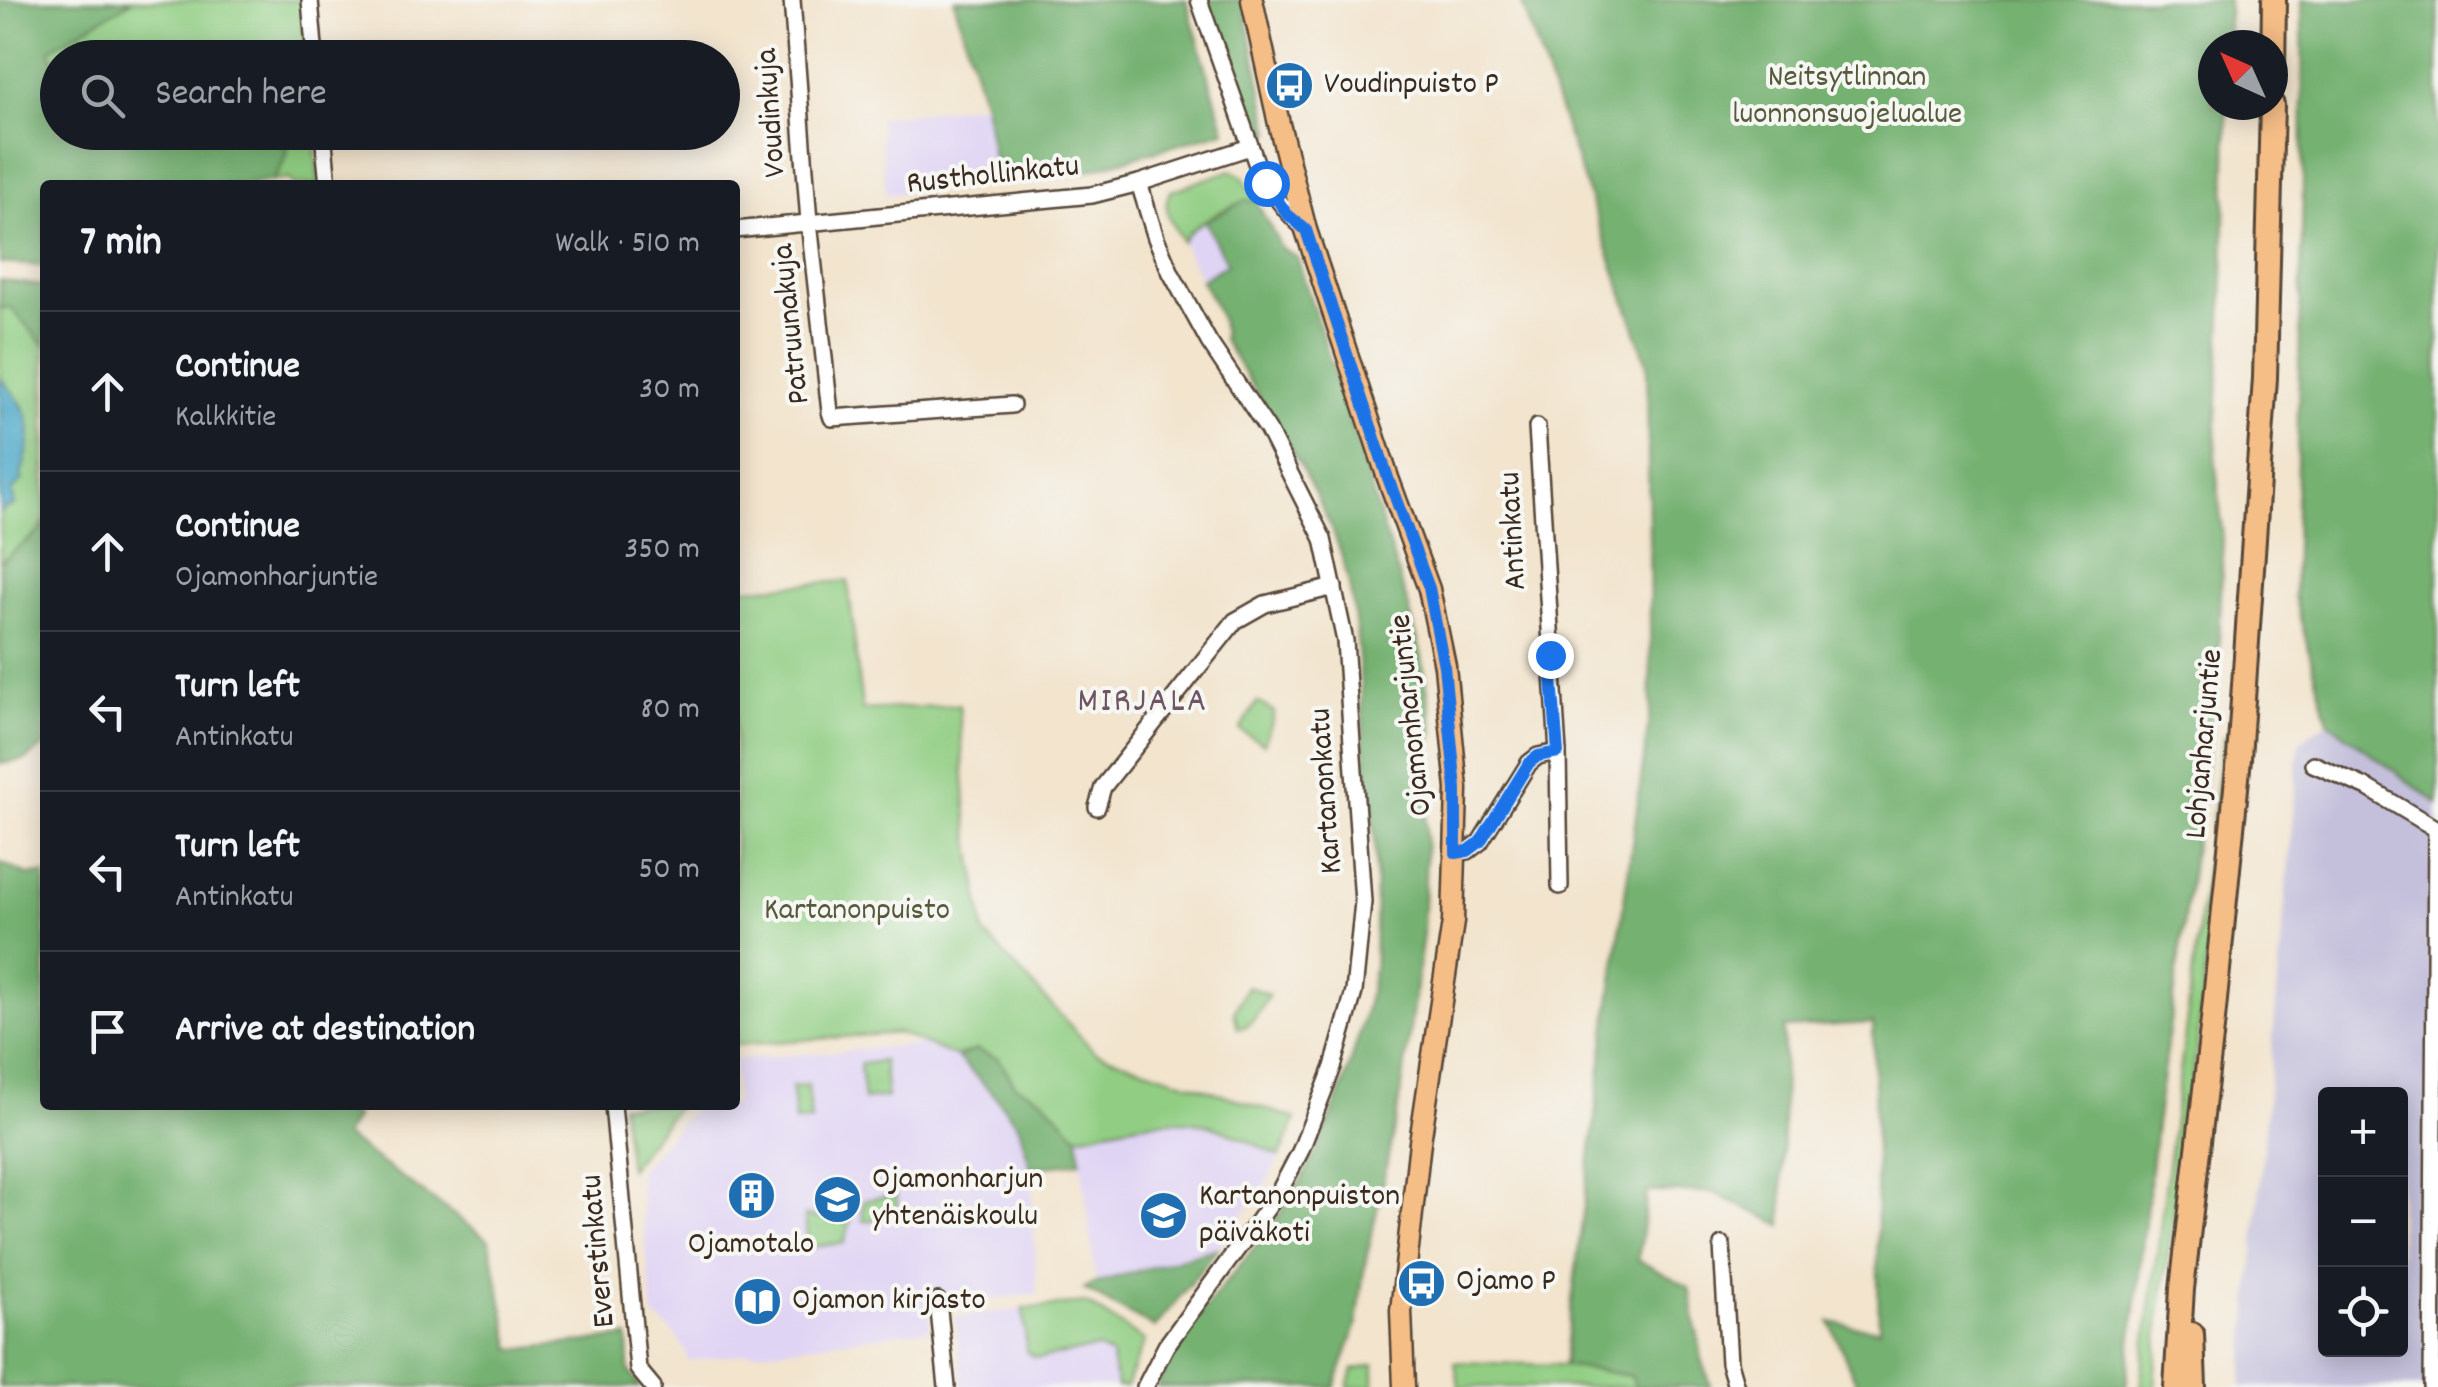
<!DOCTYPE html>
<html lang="en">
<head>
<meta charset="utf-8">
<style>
  :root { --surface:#171b24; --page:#242831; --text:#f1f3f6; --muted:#9ea1a6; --line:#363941 }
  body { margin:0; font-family:Dekko,sans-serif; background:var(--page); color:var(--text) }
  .controls { position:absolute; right:30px; bottom:30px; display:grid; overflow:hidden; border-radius:10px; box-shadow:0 5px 25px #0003 }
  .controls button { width:90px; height:90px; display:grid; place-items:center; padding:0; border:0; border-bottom:2px solid var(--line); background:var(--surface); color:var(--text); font:50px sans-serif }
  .compass { position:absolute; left:2198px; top:30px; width:90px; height:90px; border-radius:50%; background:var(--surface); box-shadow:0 5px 25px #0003; rotate:315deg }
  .stop { position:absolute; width:30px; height:30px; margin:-22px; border:8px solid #1a73e8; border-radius:50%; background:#fff }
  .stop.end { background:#1a73e8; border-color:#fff; box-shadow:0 2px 10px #0008 }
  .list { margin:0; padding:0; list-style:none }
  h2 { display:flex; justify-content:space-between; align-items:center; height:130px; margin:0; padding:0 40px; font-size:42px }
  h2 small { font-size:32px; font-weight:400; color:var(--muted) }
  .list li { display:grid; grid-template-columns:65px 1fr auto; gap:30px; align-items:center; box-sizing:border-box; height:160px; padding:0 40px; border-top:2px solid var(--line) }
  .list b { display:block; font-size:38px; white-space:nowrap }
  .list p { margin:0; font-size:32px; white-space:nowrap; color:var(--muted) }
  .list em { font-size:32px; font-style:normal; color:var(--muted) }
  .icon { flex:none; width:55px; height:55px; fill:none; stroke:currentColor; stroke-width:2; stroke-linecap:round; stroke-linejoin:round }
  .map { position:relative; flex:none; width:2438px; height:1387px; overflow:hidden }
  .search { position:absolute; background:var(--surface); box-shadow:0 5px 25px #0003; left:40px; top:40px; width:700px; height:110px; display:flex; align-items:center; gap:25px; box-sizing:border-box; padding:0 35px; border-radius:55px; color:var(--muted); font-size:38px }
  .panel { position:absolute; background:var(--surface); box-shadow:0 5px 25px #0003; left:40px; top:180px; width:700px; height:930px; border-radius:10px }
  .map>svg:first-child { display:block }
</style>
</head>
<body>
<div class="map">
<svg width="2438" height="1387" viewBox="0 0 2438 1387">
  <rect width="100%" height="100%" fill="#f6f6f2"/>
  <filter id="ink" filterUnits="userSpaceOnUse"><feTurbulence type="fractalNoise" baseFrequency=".01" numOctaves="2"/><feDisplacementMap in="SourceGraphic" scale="20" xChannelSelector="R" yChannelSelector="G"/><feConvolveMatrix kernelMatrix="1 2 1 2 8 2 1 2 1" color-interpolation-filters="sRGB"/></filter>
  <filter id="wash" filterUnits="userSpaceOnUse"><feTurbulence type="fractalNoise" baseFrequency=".0048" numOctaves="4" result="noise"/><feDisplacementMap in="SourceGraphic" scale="40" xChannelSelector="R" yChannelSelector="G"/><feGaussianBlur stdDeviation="2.25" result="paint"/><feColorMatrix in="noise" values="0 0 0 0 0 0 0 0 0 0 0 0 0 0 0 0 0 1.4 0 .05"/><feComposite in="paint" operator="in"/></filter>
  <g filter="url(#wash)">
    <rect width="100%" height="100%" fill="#f2e4cd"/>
    <!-- built -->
    <g fill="#e0d4f4">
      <path d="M 984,104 L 997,181 L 886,195 L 879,118 Z"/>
      <path d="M 1205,221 L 1227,264 L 1201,280 L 1182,242 L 1185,234 Z"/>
      <path d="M 927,1044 L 957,1057 L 994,1095 L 1019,1126 L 1031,1169 L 1037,1294 L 930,1306 L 930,1329 L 687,1361 L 686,1351 L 677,1337 L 653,1314 L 638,1171 L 694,1108 L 694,1105 L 735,1105 L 735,1060 Z"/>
      <path d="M 1176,1121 L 1209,1125 L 1280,1156 L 1265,1185 L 1218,1248 L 1096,1283 L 1078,1136 L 1140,1124 Z"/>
      <path d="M 1023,1309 L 1027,1352 L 1041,1358 L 1098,1347 L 1111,1356 L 1117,1387 L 963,1387 L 955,1317 Z"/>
    </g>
    <!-- industrial -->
    <path fill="#c4c0db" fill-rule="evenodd" d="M 2328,721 L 2438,804 L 2438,1387 L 2242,1387 L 2299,743 ZM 2326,1094 L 2400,1094 L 2400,1350 L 2326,1350 Z"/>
    <!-- green -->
    <g fill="#91ce83" stroke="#667c50" stroke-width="2.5">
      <path d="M 133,0 L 302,0 L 307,57 L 58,58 L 57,76 L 50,49 Z"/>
      <path d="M 290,133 L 314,133 L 319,185 L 292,185 L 290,179 L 274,181 L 286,157 Z"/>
      <path d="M 1231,170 L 1242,176 L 1256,201 C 1238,199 1190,225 1182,242 C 1174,226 1159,208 1171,191 Z"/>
      <path d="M 0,294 L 45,301 L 45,677 L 0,662 Z"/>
      <path d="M 848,581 L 862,710 L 959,705 L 967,818 L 984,933 L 1095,1052 L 1296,1119 L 1280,1156 C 1257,1146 1233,1132 1209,1125 C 1166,1114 1119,1128 1078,1136 L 1043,1099 L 1015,1085 L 999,1059 L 976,1050 L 957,1057 L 898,1033 L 735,1045 L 735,589 Z"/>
      <path d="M 1257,702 L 1274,712 L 1273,719 L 1264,744 L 1240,730 Z"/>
      <path d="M 2231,734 L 2198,1039 L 2160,1312 L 2155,1387 L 2140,1387 L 2219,766 L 2224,737 Z"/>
      <path d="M 1247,986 L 1269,995 C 1261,1007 1254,1027 1238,1028 L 1234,1012 Z"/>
      <path d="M 883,1061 L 887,1097 L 864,1100 L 860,1064 Z"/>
      <path d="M 808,1085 L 811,1121 L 795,1122 L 792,1087 Z"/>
      <path d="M 621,1105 L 678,1105 L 629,1168 Z"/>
      <path d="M 896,1195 L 899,1216 L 863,1221 L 862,1210 L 865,1200 Z"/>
      <path d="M 847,1202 L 856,1202 L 844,1243 L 808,1247 L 805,1216 L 812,1216 L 813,1218 L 841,1216 Z"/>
      <path d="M 1086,1303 L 1145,1341 L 1129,1378 L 1127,1387 L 1117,1387 L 1111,1356 L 1098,1348 L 1041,1358 L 1034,1357 L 1027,1352 L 1023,1309 Z"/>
      <path d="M 1455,1362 L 1564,1365 L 1630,1376 L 1636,1387 L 1459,1387 Z"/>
      <path d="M 1374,1365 L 1374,1387 L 1348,1387 L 1353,1370 Z"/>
    </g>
    <!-- forest -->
    <g fill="#74b171" stroke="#586e48" stroke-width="2.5">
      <path d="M 0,0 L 133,0 L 50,49 L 57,76 L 58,132 L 290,133 L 286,157 L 273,181 L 240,185 L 45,185 L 45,266 L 0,263 Z"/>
      <path d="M 954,0 L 1186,0 L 1225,131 L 1090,170 L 997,181 L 984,104 Z"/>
      <path d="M 1205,0 L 1243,0 L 1271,133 L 1257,140 Z"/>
      <path d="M 1521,0 L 2228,0 L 2228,45 L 2213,45 L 2213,105 L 2227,105 L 2224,276 L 2215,455 L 2223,540 L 2218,671 L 2156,1125 L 2126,1387 L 1858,1387 L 1830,1322 L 1879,1330 L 1873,1023 L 1784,1028 L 1782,1225 L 1711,1192 L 1647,1192 L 1638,1260 L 1689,1287 L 1702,1359 L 1711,1387 L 1636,1387 L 1630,1376 L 1564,1365 L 1603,1053 L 1651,707 L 1647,363 Z"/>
      <path d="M 2302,0 L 2438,0 L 2438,804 L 2328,721 L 2294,596 L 2303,189 Z"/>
      <path d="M 1246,200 L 1256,201 L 1282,249 L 1297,257 L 1409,608 L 1422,657 L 1434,730 L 1425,757 L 1426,849 L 1423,934 L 1401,1095 L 1363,1276 L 1357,1324 L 1335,1387 L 1157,1387 C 1190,1310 1259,1254 1300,1182 C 1332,1128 1362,1036 1373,975 C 1376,960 1374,944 1375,929 C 1376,896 1376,863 1374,830 C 1372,800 1366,770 1364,740 C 1360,676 1359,597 1335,537 C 1306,466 1264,405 1223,340 C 1224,317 1211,299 1201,280 L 1227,264 L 1205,221 Z"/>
      <path d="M 0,280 L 45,286 L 45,346 L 10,307 L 0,309 Z"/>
      <path d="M 45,520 L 45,746 L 27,759 L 0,764 L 0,562 L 40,531 Z"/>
      <path d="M 0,863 L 28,875 L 45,874 L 45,1105 L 329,1105 L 356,1116 L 344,1136 L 489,1240 L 512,1350 L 628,1337 L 629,1370 L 640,1387 L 0,1387 Z"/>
      <path d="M 976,1050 L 999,1059 L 1015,1085 L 1043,1099 L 1078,1136 L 1081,1161 L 1031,1169 L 1019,1126 L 994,1095 L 957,1057 Z"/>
      <path d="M 1218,1248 L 1155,1328 L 1084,1289 L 1096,1283 Z"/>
    </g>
    <!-- water -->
    <path fill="#49a7c8" stroke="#426873" stroke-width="2.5" d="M 0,378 C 34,414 36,428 21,475 L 23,480 L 12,491 L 15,505 L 4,509 L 0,514 Z"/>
  </g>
  <g filter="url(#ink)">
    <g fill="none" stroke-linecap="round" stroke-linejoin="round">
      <defs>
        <g id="minor">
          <path d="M 310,0 L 315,58"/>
          <path d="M 792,0 L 809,222 L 830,412 L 832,418 L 1012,405"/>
          <path d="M 1199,0 L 1257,165 C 1270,191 1284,211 1306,230"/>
          <path d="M 323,132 L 328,185"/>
          <path d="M 1139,183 L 1156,238 L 1171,273 L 1209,342 L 1268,430 L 1323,539 L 1345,641 L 1363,902 L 1354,992 L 1333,1067 L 1300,1152 L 1279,1192 L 1166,1346 L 1145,1387"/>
          <path d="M 735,230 L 1092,195 L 1139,183 L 1250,147"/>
          <path d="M 1537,427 L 1558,752 L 1560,886"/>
          <path d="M 2313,764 L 2368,788 L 2438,830"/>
          <path d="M 1097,807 L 1103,787 L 1235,621 L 1265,604 L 1334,587"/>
          <path d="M 1456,853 L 1468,851 L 1480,842 L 1529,763 L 1538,756 L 1558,752"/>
          <path d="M 613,1105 L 638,1369 L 653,1387"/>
          <path d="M 1722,1245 L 1729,1363 L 1736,1387"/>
          <path d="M 938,1301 L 947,1387"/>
          <path d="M 2432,1387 L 2436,829"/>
        </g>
        <path id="major" d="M 1252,0 L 1279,124 L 1306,230 L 1388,478 L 1429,589 L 1445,666 L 1457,789 L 1453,922 L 1420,1142 L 1401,1311 L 1404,1387"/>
        <g id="highway">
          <path d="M 2273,74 L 2274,0"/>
          <path d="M 2192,1334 L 2194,1387"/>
          <path d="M 2176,1387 L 2182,1289 L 2213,1020 L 2239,758 L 2265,378 L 2272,105"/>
        </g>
      </defs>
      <!-- minor casing -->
      <use href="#minor" stroke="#564638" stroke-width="20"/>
      <!-- major casing -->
      <use href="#major" stroke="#564638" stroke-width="25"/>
      <!-- highway casing -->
      <use href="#highway" stroke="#564638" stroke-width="28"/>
      <!-- minor -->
      <use href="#minor" stroke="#fff" stroke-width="15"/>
      <!-- major -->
      <use href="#major" stroke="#f6be87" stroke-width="20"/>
      <!-- highway -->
      <use href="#highway" stroke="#f6be87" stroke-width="22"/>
    </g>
  </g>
  <g fill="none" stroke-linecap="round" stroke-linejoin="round" filter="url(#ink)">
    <!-- route -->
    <path stroke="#1a73e8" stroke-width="12" d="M 1266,183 L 1287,214 L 1306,230 L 1388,478 L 1429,588 L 1444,666 L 1456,789 L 1456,853 L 1468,851 L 1480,842 L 1529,763 L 1538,756 L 1558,752 L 1550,655"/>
  </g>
  <!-- icons -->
  <defs>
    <symbol id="bus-disc" viewBox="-11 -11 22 22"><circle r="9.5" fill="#1f6fb2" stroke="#f6f6f2"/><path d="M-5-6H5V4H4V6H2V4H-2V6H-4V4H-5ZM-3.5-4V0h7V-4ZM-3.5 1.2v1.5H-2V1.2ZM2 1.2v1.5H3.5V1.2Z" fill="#fff"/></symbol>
    <symbol id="building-disc" viewBox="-11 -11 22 22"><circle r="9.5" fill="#1f6fb2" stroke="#f6f6f2"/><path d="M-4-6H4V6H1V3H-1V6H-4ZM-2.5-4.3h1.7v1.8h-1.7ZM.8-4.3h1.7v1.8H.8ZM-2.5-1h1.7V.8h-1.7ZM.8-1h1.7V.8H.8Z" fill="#fff"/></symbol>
    <symbol id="school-disc" viewBox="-11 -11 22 22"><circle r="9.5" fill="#1f6fb2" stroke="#f6f6f2"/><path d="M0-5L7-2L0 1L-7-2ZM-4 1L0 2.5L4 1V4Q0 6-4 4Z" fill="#fff"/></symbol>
    <symbol id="library-disc" viewBox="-11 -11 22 22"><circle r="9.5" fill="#1f6fb2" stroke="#f6f6f2"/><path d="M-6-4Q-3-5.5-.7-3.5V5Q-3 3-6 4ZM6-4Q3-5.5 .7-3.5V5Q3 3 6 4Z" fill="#fff"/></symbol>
  </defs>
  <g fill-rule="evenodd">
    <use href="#bus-disc" x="1262" y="58" width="55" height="55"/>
    <use href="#building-disc" x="724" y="1168" width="55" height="55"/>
    <use href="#school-disc" x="810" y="1172" width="55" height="55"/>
    <use href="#school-disc" x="1136" y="1188" width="55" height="55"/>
    <use href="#bus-disc" x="1394" y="1256" width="55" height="55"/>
    <use href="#library-disc" x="730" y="1274" width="55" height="55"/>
  </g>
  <g text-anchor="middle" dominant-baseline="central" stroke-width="8" stroke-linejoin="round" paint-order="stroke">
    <!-- park labels -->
    <g font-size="32" fill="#555b3c" stroke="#f6f6f2">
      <text x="1847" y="79">Neitsytlinnan<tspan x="1847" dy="37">luonnonsuojelualue</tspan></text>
      <text x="857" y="912">Kartanonpuisto</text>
    </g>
    <!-- poi labels -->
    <g font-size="32" fill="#3b2a1e" stroke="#f6f6f2" text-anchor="start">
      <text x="1324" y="86">Voudinpuisto P</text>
      <text x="872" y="1181">Ojamonharjun<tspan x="872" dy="37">yhtenäiskoulu</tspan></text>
      <text x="1199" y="1198">Kartanonpuiston<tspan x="1199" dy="37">päiväkoti</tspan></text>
      <text x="751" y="1246" text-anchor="middle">Ojamotalo</text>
      <text x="1456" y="1283">Ojamo P</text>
      <text x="792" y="1302">Ojamon kirjasto</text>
    </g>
    <!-- street labels -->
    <g font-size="32" fill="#3b2a1e" stroke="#f6f6f2">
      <text transform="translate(773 113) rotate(-94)">Voudinkuja</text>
      <text transform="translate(993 177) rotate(-6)">Rusthollinkatu</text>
      <text transform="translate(793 324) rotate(-96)">Patruunakuja</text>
      <text transform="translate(1515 531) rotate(-93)">Antinkatu</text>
      <text transform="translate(1413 715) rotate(-96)">Ojamonharjuntie</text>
      <text transform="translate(2206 744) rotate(-85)">Lohjanharjuntie</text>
      <text transform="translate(1328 791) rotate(-94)">Kartanonkatu</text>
      <text transform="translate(600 1251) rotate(-95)">Everstinkatu</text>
    </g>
    <!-- neighbourhood labels -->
    <g font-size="35" letter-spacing="2.5" fill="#705562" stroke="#f6f6f2">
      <text x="1143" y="703">MIRJALA</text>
    </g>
  </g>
</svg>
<div class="controls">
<button>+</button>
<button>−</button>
<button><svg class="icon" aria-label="locate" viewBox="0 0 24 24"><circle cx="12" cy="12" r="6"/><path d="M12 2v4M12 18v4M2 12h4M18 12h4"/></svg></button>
</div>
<svg class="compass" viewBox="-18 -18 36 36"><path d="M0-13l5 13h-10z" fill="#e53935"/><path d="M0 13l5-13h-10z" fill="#9ea1a6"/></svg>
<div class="stop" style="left:1266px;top:183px"></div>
<div class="stop end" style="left:1550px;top:655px"></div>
<div class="search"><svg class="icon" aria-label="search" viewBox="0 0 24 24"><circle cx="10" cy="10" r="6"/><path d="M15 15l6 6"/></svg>Search here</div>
<section class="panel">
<h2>7 min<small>Walk · 510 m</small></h2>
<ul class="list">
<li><svg class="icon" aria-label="ahead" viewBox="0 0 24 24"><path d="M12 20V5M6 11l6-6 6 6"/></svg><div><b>Continue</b><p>Kalkkitie</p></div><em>30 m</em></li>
<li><svg class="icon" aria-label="ahead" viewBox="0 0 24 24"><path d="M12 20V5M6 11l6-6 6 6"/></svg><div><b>Continue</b><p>Ojamonharjuntie</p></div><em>350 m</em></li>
<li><svg class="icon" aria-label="left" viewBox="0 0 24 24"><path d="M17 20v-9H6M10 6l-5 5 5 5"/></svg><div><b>Turn left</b><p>Antinkatu</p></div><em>80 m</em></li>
<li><svg class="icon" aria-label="left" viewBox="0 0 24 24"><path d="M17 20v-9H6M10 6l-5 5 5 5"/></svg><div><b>Turn left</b><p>Antinkatu</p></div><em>50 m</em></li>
<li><svg class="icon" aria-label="arrive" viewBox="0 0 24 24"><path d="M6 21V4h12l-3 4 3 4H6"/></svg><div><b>Arrive at destination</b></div></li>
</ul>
</section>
</div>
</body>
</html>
